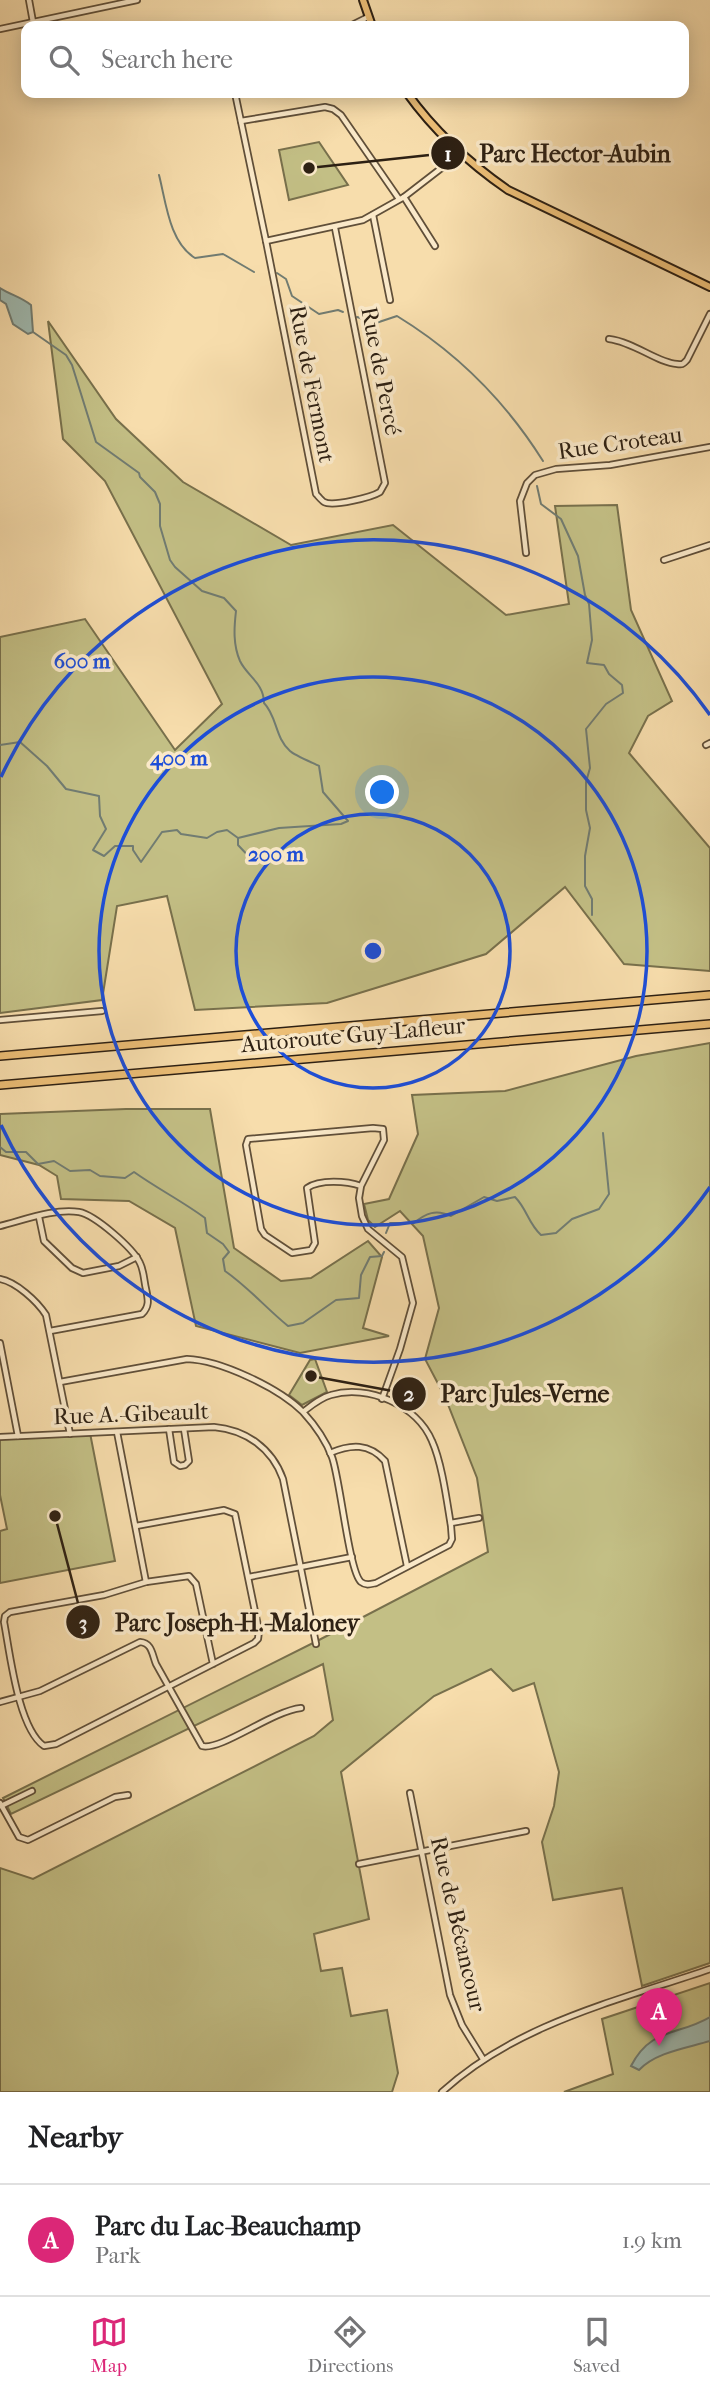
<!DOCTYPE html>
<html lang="en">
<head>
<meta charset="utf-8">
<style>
  :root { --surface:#fff; --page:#f2f2f2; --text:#202124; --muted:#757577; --line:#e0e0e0; --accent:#db2777 }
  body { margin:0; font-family:"IM FELL French Canon",serif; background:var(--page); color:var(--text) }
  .you { position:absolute; left:383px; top:793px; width:24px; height:24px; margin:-18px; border:5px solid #fff; border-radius:50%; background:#1a73e8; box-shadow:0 0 0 10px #1a73e833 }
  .badge { display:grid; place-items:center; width:46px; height:46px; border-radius:50%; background:var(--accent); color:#fff; font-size:23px; font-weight:700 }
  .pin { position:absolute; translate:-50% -58px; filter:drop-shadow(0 2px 4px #0008) }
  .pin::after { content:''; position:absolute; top:37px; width:24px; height:21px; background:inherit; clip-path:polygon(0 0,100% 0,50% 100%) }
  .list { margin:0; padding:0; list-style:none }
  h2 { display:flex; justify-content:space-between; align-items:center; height:91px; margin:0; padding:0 28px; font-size:30px }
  h2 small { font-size:23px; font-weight:400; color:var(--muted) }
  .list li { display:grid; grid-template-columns:46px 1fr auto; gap:21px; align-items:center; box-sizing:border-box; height:112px; padding:0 28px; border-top:2px solid var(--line) }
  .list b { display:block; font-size:26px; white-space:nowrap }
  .list p { margin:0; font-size:23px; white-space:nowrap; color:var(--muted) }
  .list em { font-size:23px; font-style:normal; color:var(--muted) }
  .icon { flex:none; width:38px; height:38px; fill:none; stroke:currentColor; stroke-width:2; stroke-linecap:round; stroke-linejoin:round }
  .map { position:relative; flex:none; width:710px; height:2092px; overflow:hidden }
  .search { position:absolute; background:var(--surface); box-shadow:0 4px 18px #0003; left:21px; right:21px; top:21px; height:77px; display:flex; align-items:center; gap:18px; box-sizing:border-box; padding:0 24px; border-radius:14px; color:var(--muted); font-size:26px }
  .sheet { height:203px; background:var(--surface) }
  nav { display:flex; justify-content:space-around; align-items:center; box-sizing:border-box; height:98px; border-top:2px solid var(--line); background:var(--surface); font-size:19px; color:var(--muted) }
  nav a { display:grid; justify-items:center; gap:4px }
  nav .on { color:var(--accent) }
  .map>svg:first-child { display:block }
</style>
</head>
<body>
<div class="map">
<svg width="710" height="2092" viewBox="0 0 710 2092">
  <rect width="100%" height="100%" fill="#f7ddac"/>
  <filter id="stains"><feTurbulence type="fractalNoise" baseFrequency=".00286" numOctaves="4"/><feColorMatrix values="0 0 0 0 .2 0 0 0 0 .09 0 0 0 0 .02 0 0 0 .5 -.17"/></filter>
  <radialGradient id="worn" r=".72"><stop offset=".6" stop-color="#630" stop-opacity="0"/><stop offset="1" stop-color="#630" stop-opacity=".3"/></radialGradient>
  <!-- green -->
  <g fill="#c3bf85" stroke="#78704c" stroke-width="2">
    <path d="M 319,142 L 348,185 L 289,200 L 279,150 Z"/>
    <path d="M 48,321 L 116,419 L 183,482 L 291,545 L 393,525 L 506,615 L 569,604 L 555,506 L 617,505 L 631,610 L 672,701 L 648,716 L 629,753 L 710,848 L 710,971 L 624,964 L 565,887 L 486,954 L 327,1003 L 195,1010 L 167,896 L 117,906 L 102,1000 L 0,1013 L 0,637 L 85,619 L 175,750 L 222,704 L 105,481 L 63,439 Z"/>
    <path d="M 710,1043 L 710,1963 L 642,1986 L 622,1888 L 553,1900 L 542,1842 L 554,1806 L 559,1772 L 534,1683 L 513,1691 L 491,1669 L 434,1696 L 341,1772 L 369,1919 L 314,1934 L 321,1971 L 342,1968 L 351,2016 L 387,2010 L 398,2073 L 392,2092 L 0,2092 L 0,1868 L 33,1879 L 314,1736 L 333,1720 L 323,1664 L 11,1814 L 3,1798 L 319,1640 L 488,1552 L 477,1478 L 445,1397 L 425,1359 L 439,1308 L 423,1236 L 400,1211 L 375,1227 L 368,1220 L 364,1204 L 389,1199 L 418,1134 L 412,1095 L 505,1091 L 636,1056 Z"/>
    <path d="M 126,1109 L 210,1109 L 234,1248 L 281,1281 L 311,1278 L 368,1241 L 382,1257 L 363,1328 L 389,1336 L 300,1353 L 196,1326 L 175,1228 L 129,1201 L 61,1199 L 57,1176 L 39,1165 L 0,1155 L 0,1114 Z"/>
    <path d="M 315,1359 L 327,1392 L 302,1405 L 289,1395 L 310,1360 Z"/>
    <path d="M 90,1433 L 115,1561 L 0,1583 L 0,1531 L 7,1529 L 0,1495 L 0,1437 Z"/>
    <path d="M 710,1983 L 710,2092 L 564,2092 L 613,2074 L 602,2019 Z"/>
  </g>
  <!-- water -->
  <g fill="#9fbab1" stroke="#717c72" stroke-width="2">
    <path d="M 0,288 C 11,295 21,297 31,305 L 33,332 L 28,334 L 13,324 L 6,304 L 0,300 Z"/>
    <path d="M 710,2017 L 710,2041 C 687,2048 656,2052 639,2070 L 631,2066 C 651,2027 678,2036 710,2017 Z"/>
  </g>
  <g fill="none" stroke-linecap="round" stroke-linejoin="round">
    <!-- stream -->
    <g stroke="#717c72" stroke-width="2">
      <path d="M 159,175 C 166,202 169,242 195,258 L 223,254 L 254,272"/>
      <path d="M 277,273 L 286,279 L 292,296 L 319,314 L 338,310 L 343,312"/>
      <path d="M 357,317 L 376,323 L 397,316 C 456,352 506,402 543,461"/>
      <path d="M 33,332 L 66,355 L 72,365 L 96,442 L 139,473 L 140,477 L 155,492 L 160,504 L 160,526 L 170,560 L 175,567 L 202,591 L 224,598 L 236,611 C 234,628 233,645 240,661 C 247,676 264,683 264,703 C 277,716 275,738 290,751 C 294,755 313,763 319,766 L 323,792 L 348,821 L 341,824 L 279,828 L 238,838"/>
      <path d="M 537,486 L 541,504 L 561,519 L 578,556 L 585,595 L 589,604 L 592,640 L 587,663 L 604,665 L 609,674 L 622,685 L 623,693 L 606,704 L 586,729 L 590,768 L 586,782 L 586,810 L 590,828 L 585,856 L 585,886 L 592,899 L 592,915"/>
      <path d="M 0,745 L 20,742 L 47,766 L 66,789 L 99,796 L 100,816 L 106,829 L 93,850 L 104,856 L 115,846 L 133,846 L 133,850 L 141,862 L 162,832 L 177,830 L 181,834 L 207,838 L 217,832 L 227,830 L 238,838 L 238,845 L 255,863"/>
      <path d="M 0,1147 L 6,1152 L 26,1152 L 38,1164 L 54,1161 L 70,1171 L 90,1170 L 100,1176 L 125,1178 L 134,1172 C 158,1189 182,1201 205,1218 L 207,1233 L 223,1244 L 229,1252 L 223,1259 L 225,1271 C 248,1287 266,1308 288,1326 L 303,1323 L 336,1300 L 359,1298 L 361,1275 L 370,1257 L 382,1256 L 384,1252"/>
      <path d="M 386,1233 L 390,1223 L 414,1223 C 426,1213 436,1209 451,1216 L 484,1197 L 497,1201 L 515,1197 C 527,1209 528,1223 541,1235 L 556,1233 L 572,1219 L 599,1209 L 609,1194 L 603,1133"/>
    </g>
    <defs>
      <g id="minor">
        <path d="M 29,0 L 33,22"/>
        <path d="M 350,26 L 368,17"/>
        <path d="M 0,29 L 137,0"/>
        <path d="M 235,93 L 266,241 L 363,220 L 404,197 L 461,153"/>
        <path d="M 241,121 L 325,107 L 333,109 L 341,115 L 399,199"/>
        <path d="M 404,197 L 435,246"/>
        <path d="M 373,215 L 390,300"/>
        <path d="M 266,241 L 316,494 C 318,496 322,501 324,502 C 333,507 372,497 380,492 L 385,483 L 335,228"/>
        <path d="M 609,339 C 634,342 658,363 677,364 C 683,365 683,364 687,360 L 710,314"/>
        <path d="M 526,553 L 520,501 L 527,483 L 535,475 L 556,469 L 610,465 L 710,447"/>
        <path d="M 664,560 L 710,545"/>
        <path d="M 706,745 L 710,743"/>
        <path d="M 0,1020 L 102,1011"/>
        <path d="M 361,1186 C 347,1181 320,1179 307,1188 L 315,1243 L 311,1250 L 292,1253 L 265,1235 L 261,1229 L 246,1145 L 248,1139 L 373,1128 L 383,1129 L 384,1140 L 361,1186 L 359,1198 L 362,1216 L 368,1229 L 402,1257 L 413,1303 L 400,1349 L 382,1399"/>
        <path d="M 39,1217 L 44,1241 L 72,1268 L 83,1273 L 119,1266 L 137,1257"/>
        <path d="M 0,1226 C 24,1220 55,1208 79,1212 C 95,1215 133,1248 140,1263 C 144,1271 144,1281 146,1289 C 148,1299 150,1306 142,1314 L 50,1331"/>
        <path d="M 0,1279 C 16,1282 37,1301 46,1315 L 70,1434"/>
        <path d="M 0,1343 L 18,1436"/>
        <path d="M 60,1382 L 187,1359 C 220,1360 279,1388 303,1412 C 314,1424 326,1441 332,1457 C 340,1478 349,1572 361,1582 C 366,1586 371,1584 376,1583 L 449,1545 L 452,1539 L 451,1526 C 447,1502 442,1463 432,1441 C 417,1405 368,1384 331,1395 C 320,1398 312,1405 303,1412"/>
        <path d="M 169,1429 L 174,1462 L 180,1466 L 185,1465 L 189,1461 L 184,1429"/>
        <path d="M 117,1432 L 146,1582"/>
        <path d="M 0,1437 L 214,1427 C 246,1430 272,1448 283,1479 L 316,1644"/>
        <path d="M 330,1453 C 351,1444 369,1443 385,1461 L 407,1566"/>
        <path d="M 451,1523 L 479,1518"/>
        <path d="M 136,1526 L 224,1510 L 235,1514 L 259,1631 L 258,1639 L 254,1643 L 56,1744 L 44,1746 C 18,1728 10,1653 4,1622 L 5,1616 L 10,1612 L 104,1595 L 146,1582 L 189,1576 L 196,1584 L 213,1664"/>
        <path d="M 249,1577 L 352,1557"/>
        <path d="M 0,1702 L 40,1691 L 140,1642 C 152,1643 152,1654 156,1664 L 202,1746 C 221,1751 272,1711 301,1708"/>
        <path d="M 410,1793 L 450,1995 L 462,2025 L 483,2059"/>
        <path d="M 0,1803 L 19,1837 L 28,1840 L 115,1797 L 128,1795"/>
        <path d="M 1,1806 L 32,1791"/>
        <path d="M 359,1864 L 526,1831"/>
        <path d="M 442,2092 C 516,2024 617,2001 710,1969"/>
      </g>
      <g id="major">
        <path d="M 363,0 L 372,26"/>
        <path d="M 407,93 C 435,132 469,163 508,190 L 710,287"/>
      </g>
      <g id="highway">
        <path d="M 0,1056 L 710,995"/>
        <path d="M 0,1085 L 710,1024"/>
      </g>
    </defs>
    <!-- minor casing -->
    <use href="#minor" stroke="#604f39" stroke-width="8"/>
    <!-- major casing -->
    <use href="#major" stroke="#2d2013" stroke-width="10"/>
    <!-- highway casing -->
    <use href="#highway" stroke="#2d2013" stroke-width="10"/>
    <!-- minor -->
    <use href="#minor" stroke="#fae9c9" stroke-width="4.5"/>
    <!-- major -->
    <use href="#major" stroke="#ecbe76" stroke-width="6"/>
    <!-- highway -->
    <use href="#highway" stroke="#ecbe76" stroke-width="7"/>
  </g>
  <!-- distance rings -->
  <g fill="none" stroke="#1d4ed8" stroke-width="3.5">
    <circle cx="373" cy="951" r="137"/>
    <circle cx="373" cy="951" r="274"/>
    <path d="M710 1187A411 411 0 0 1 1 1125M1 777A411 411 0 0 1 710 715"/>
  </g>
  <g text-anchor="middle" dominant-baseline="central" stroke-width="7" stroke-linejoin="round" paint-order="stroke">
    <!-- street labels -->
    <g font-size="23" fill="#2d2013" stroke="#fae9c9">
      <text transform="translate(381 371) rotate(79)">Rue de Percé</text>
      <text transform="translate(312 384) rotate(79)">Rue de Fermont</text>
      <text transform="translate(620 443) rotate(-8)">Rue Croteau</text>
      <text transform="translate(353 1035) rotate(-5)">Autoroute Guy-Lafleur</text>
      <text transform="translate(131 1414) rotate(-2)">Rue A.-Gibeault</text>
      <text transform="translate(458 1924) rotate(77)">Rue de Bécancour</text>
    </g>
  </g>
  <circle cx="373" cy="951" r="10" fill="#1d4ed8" stroke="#fae9c9" stroke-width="3.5"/>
  <g font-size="21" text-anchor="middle" font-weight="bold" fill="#1d4ed8" stroke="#fae9c9" stroke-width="7" stroke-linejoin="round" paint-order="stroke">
    <text x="82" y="668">600 m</text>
    <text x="179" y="765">400 m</text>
    <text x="276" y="861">200 m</text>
  </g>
  <!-- callouts -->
  <path fill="none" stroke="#2d2013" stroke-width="2.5" d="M309 168L448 153M311 1376L409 1394M55 1516L83 1622"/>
  <g fill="#2d2013" stroke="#fae9c9" stroke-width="2.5">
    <circle cx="309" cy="168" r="7"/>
    <circle cx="311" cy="1376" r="7"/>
    <circle cx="55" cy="1516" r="7"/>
    <circle cx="448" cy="153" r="18"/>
    <circle cx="409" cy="1394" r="18"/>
    <circle cx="83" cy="1622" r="18"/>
  </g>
  <g font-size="21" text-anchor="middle" font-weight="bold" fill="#fff">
    <text x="448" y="161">1</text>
    <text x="409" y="1401">2</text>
    <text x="83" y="1630">3</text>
  </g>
  <g font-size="24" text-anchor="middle" font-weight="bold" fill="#2d2013" stroke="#fae9c9" stroke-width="7" stroke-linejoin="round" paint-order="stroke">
    <text x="575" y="162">Parc Hector-Aubin</text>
    <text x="525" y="1402">Parc Jules-Verne</text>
    <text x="237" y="1631">Parc Joseph-H.-Maloney</text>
  </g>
  <rect width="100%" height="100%" filter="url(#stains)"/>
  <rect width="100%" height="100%" fill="url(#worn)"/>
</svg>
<div class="you"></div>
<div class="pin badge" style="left:659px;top:2046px">A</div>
<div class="search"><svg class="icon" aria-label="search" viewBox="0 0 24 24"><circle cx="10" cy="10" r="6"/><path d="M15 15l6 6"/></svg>Search here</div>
</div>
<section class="sheet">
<h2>Nearby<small></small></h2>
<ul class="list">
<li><span class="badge">A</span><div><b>Parc du Lac-Beauchamp</b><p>Park</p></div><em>1.9 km</em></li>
</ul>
</section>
<nav>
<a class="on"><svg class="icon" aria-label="map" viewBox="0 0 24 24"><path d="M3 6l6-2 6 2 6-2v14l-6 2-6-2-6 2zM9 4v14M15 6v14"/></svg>Map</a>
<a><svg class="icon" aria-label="directions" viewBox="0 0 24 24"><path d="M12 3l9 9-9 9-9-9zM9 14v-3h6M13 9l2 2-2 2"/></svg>Directions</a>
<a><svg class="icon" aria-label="saved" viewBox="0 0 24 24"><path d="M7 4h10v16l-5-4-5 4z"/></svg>Saved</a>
</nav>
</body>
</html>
